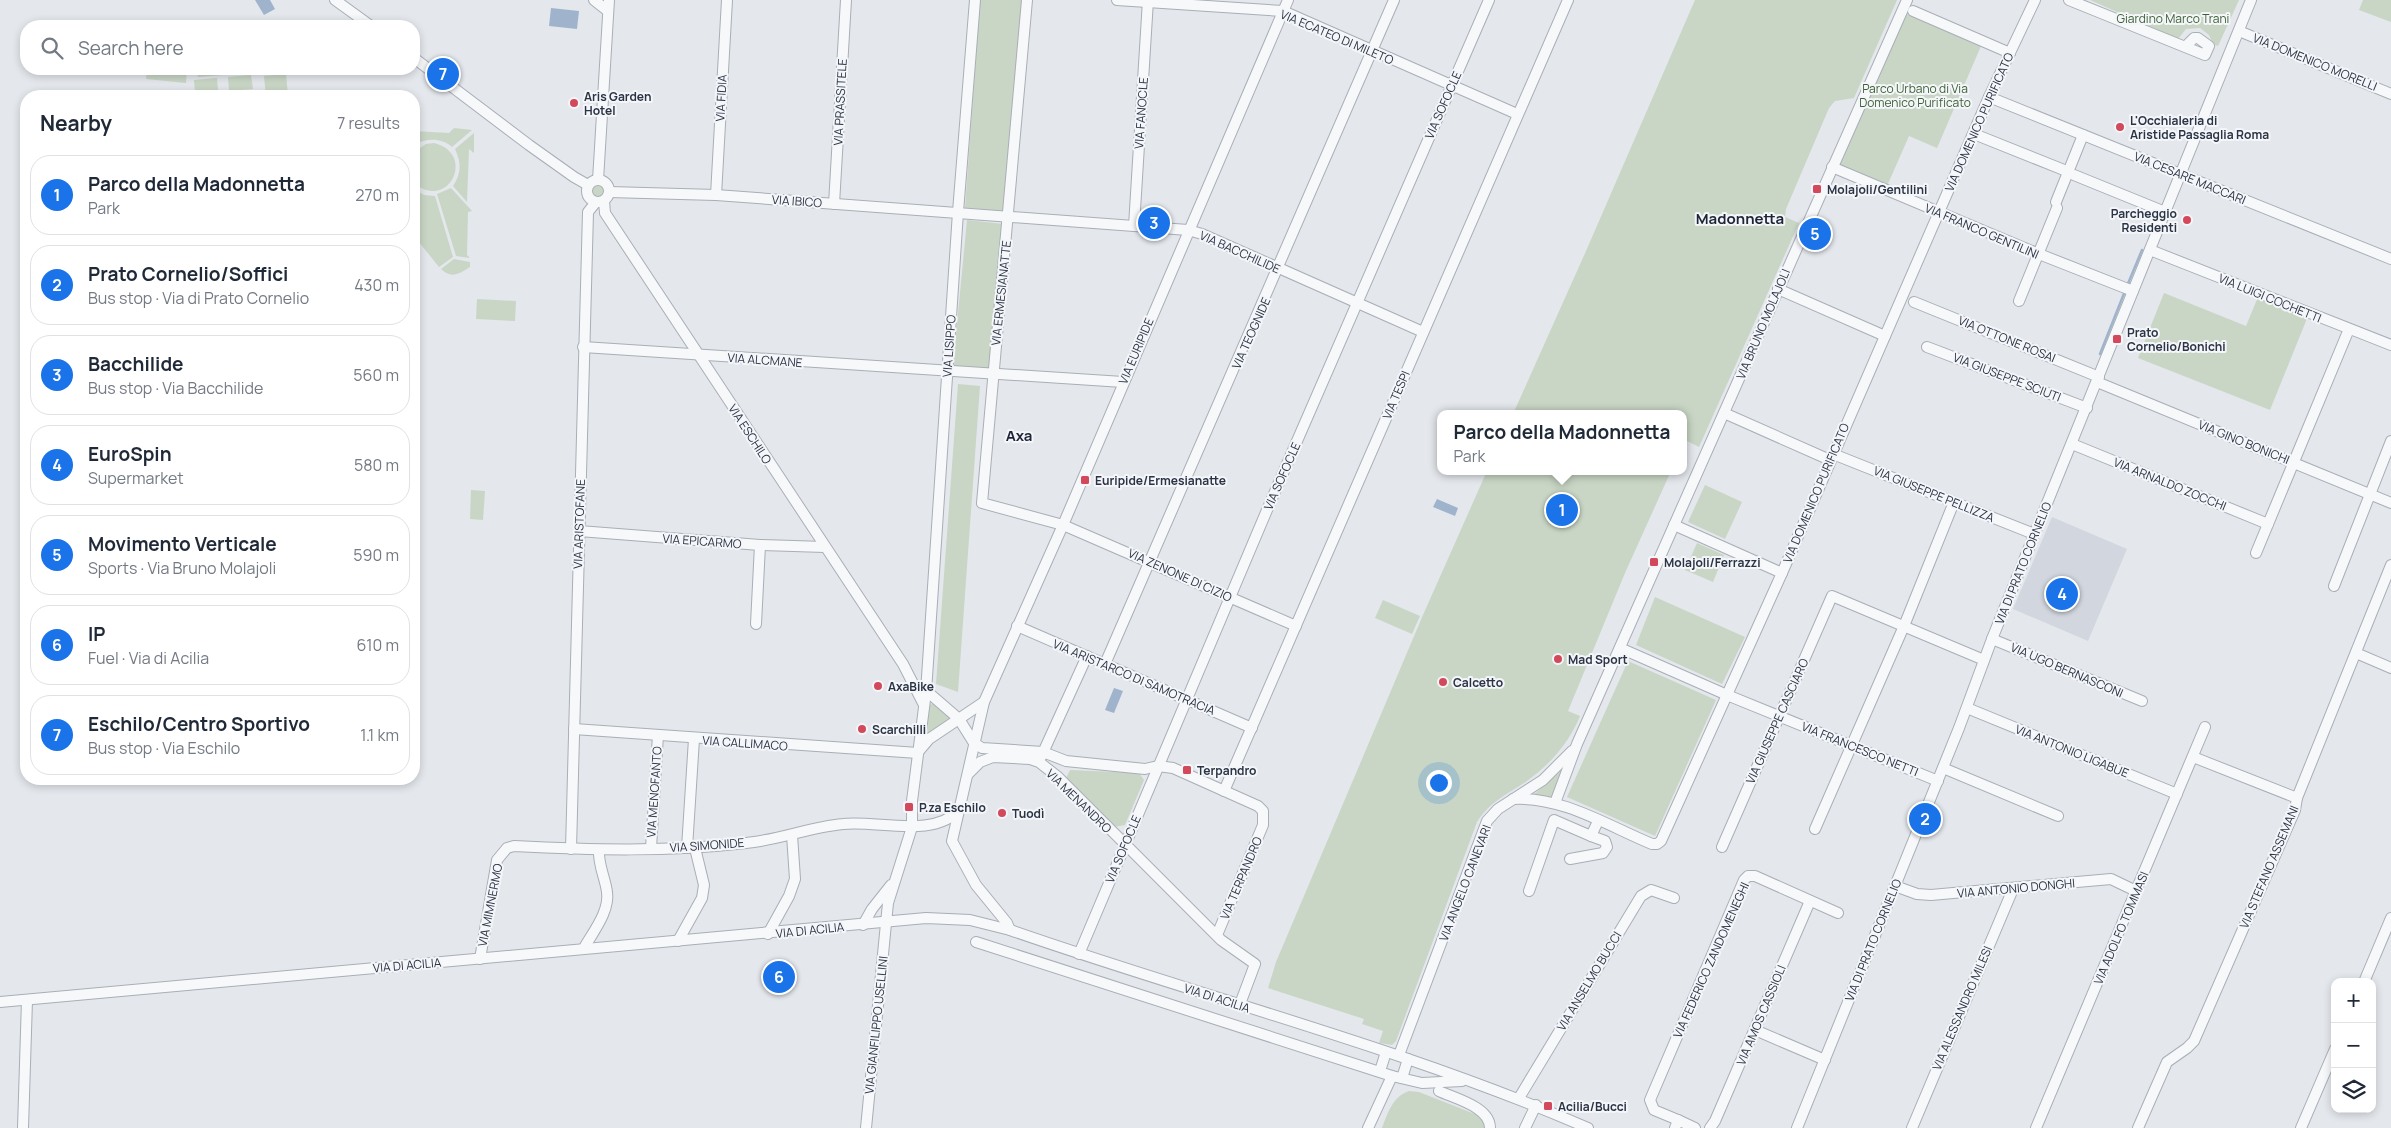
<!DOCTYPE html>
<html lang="en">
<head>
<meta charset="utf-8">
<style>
  :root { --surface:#fff; --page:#f2f2f3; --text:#1f2937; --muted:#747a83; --line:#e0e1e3; --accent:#1a73e8 }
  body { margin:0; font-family:Manrope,sans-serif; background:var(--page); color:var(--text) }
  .controls { position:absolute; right:15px; bottom:15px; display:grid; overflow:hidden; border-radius:10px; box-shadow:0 2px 8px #0003 }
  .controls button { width:45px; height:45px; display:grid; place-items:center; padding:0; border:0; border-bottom:1px solid var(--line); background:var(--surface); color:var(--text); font:25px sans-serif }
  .you { position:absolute; left:1438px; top:782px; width:18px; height:18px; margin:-12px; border:4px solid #fff; border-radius:50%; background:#1a73e8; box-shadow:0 0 0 8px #1a73e833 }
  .badge { display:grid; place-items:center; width:32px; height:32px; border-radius:50%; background:var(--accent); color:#fff; font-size:16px; font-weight:700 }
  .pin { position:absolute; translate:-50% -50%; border:2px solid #fff; box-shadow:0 1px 5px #0006 }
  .popup { position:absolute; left:1437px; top:410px; width:250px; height:65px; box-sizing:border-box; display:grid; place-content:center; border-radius:10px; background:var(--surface); filter:drop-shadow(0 1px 4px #0005); font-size:16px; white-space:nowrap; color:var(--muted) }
  .popup b { font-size:19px; color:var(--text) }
  .popup::after { content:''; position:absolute; left:50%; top:100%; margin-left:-10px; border:10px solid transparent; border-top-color:var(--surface) }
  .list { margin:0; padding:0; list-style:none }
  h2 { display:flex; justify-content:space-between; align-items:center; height:65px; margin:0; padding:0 20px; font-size:21px }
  h2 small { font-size:16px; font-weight:400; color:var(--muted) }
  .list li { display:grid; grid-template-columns:32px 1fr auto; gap:15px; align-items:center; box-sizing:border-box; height:80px; margin:0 10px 10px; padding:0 10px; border:1px solid var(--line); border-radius:20px }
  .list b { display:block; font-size:19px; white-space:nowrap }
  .list p { margin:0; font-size:16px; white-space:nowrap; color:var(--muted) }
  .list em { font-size:16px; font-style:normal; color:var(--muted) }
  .icon { flex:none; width:28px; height:28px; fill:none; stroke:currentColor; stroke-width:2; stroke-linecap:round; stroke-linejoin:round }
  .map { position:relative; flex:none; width:2391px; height:1128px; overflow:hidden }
  .search { position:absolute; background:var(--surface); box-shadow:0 2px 8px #0003; left:20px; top:20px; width:400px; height:55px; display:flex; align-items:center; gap:12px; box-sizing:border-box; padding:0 18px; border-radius:20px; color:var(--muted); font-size:19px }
  .panel { position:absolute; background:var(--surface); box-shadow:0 2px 8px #0003; left:20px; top:90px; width:400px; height:695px; border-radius:20px }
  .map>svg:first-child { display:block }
</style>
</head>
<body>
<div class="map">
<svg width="2391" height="1128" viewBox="0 0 2391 1128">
  <rect width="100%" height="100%" fill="#e4e7ec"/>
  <!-- built -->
  <path fill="#d2d6de" d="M 2052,517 L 2127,549 L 2088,641 L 2013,609 Z"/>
  <!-- green -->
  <g fill="#c9d6c5">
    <path d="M 980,0 L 1022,0 L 1007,211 L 965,208 Z"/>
    <path d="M 1695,0 L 1897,0 L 1854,98 L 1835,101 L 1829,108 L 1786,209 L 1785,217 L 1799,223 L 1699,447 L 1685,440 L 1683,444 L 1683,414 L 1513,414 L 1586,251 Z"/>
    <path d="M 2090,0 L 2239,0 L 2218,46 L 2213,44 L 2209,35 L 2200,28 L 2186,29 L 2178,39 Z"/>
    <path d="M 2363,0 L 2391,0 L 2391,22 L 2359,10 Z"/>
    <path d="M 1906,14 L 1981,46 L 1937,148 L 1909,136 L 1887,186 L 1838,165 Z"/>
    <path d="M 147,69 L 187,69 L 186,83 L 146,79 Z"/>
    <path d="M 197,69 L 258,69 L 258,72 L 198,77 Z"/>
    <path d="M 286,74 L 288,96 L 266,96 L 264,76 Z"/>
    <path d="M 251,75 L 253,89 L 229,91 L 228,77 Z"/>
    <path d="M 217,78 L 218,91 L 195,93 L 194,80 Z"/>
    <path d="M 454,128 L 472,130 L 452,147 C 440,137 427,139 414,144 L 414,131 L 449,133 Z"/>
    <path d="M 474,133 L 474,153 L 469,149 L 467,202 L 453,186 C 462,173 461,162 455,149 Z"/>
    <path d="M 434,143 C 477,154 448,212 414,183 L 414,152 L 426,144 Z"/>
    <circle cx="597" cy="190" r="8"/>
    <path d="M 451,188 L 472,211 L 468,212 L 467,255 L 470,258 L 456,256 L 437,194 Z"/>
    <path d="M 414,189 L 424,195 L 435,196 L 453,257 L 439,267 L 414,236 Z"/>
    <path d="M 967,220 L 1004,224 L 990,370 L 953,366 Z"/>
    <path d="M 454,259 L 470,262 L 470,267 C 459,274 451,279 441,269 Z"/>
    <path d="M 2164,293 L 2246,326 L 2258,297 L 2308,316 L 2270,410 L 2138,358 Z"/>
    <path d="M 477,299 L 516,301 L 515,321 L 476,319 Z"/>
    <path d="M 958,384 L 980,386 L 958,692 L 936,684 Z"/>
    <path d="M 1487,471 L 1671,471 L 1625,573 L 1568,711 L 1580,716 L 1577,723 C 1566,746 1548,766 1527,781 C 1508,794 1490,801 1477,822 L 1396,1041 L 1392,1045 L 1379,1043 L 1383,1031 L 1362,1024 L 1364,1019 L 1268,988 L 1276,962 L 1423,615 Z"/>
    <path d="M 1705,485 L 1742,502 L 1725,539 L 1688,522 Z"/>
    <path d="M 471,490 L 485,491 L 483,520 L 470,519 Z"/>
    <path d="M 1697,543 L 1724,555 L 1713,582 L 1685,570 Z"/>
    <path d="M 1655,597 L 1745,637 L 1722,684 L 1636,645 Z"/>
    <path d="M 1383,600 L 1420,616 L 1412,634 L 1375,618 Z"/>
    <path d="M 1628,661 L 1716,700 L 1655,836 L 1567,797 Z"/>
    <path d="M 935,703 L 953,716 L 925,736 L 929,705 Z"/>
    <path d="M 1070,770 L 1139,773 L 1144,780 L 1125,825 L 1114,827 L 1066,778 Z"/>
    <path d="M 1561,771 L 1562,772 L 1552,799 L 1532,796 Z"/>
    <path d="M 1409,1091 L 1419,1092 L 1480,1116 L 1487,1128 L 1382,1128 C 1388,1113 1392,1097 1409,1091 Z"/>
  </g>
  <!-- water -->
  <g fill="#9fb4cc">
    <path d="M 255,0 L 270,0 L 275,9 L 264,15 Z"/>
    <path d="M 551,8 L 579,11 L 577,29 L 549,26 Z"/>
    <path d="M 1437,499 L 1458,508 L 1455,516 L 1433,507 Z"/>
    <path d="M 1114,688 L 1123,691 L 1114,713 L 1105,710 Z"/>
  </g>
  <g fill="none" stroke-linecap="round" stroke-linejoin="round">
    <!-- stream -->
    <g stroke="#9fb4cc" stroke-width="2.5">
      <path d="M 2127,286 L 2142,250"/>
      <path d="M 2100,354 L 2125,291"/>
    </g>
    <defs>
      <g id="minor">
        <path d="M 335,0 L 371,26"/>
        <path d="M 594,0 L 608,11"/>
        <path d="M 1027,0 L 982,503 L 1063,525 L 1296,626"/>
        <path d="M 1117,0 L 1283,11 L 1517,114"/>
        <path d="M 2069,0 L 2205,55 L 2209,46 L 2198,38 L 2194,38 L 2185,47"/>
        <path d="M 1913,11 L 2010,53"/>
        <path d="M 2239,31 L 2391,94"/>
        <path d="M 414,58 L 529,145 L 574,177 L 588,185"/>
        <path d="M 1989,97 L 2391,259"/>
        <path d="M 1974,134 L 2064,170"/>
        <path d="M 1832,167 L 2039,254 L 2133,291"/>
        <path d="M 2074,175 L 2165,212"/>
        <circle cx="598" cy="191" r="11"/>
        <path d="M 598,180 L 609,0"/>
        <path d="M 609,192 L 716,195 L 1188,230 L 1202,234 L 1423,332"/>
        <path d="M 716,195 L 727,0"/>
        <path d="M 604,201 L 605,213 L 903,664 L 924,705"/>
        <path d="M 2056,202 L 2083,135"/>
        <path d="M 834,204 L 846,0"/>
        <path d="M 1134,226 L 1148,0"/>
        <path d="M 2150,250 L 2391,345"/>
        <path d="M 1778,289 L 1885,336"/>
        <path d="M 2019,301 L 2057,208"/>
        <path d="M 1914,302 L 2099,377"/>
        <path d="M 583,347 L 1123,382"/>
        <path d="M 1927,347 L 2087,408"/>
        <path d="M 2097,382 L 2391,503"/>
        <path d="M 1724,413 L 1830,460"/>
        <path d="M 2072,444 L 2268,524"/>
        <path d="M 1833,454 L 2034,534"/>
        <path d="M 1674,525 L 1782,573"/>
        <path d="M 579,531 L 760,545 L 825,547"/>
        <path d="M 2256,553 L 2349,329"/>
        <path d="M 2334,586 L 2391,441"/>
        <path d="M 756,624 L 760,545"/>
        <path d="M 1017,626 L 1252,728"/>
        <path d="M 1992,639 L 2142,701"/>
        <path d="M 1620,648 L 1727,695 L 1938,781"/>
        <path d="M 2356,653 L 2391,668"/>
        <path d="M 1105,664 L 1394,0"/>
        <path d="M 922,687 L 959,719 L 974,743 L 982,748 L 1043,752 L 1066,761 L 1145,769 L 1158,766 L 1173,768 L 1258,806 L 1263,811 L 1263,825 L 1217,935"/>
        <path d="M 1967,708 L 2177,794"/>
        <path d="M 574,729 L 918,753"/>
        <path d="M 918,752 L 929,739 L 984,702"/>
        <path d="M 1041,757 L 1087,656"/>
        <path d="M 2193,757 L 2297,798"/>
        <path d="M 1943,768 L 2058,816"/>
        <path d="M 968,774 L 980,762 L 993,757 L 1030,759 L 1039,762 L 1058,777 L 1221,940 L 1255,964 L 1240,1004"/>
        <path d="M 1224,791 L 1568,0"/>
        <path d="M 1513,799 C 1562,796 1608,826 1652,844 L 1657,844 L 1661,841 L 1782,573 L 1989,97 L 2035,0"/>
        <path d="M 1555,803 L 1577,744 L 1907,0"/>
        <path d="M 1815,829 L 1904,626 L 1954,502"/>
        <path d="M 1722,847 L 1832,596 L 1984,660"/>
        <path d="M 651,848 L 658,735"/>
        <path d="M 687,848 L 694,739"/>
        <path d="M 571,849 L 588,212 L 596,202"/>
        <path d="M 1570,859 L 1603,853 L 1607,847 L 1605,841 L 1591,836"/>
        <path d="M 1895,886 L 1917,894 L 1931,895 L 2111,879 L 2136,891"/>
        <path d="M 1529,891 L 1554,820 L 1591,836 L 1598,821"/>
        <path d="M 863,925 L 872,909 L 891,885"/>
        <path d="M 1010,930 L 1007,923 L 976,885 L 952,841 L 984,702 L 1063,525 L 1288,0"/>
        <path d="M 768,934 L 789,896 L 795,879 L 792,835"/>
        <path d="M 678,941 L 702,898 L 704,885 L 695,848"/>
        <path d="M 976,942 L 1392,1076 L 1422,1083 L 1462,1081"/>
        <path d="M 584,948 C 593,932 610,911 607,892 C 605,877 598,865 599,850"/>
        <path d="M 1079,954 L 1267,510 L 1489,0"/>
        <path d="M 480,959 L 497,860 L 507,848 L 514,846 C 591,850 669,852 746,843 C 779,840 810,827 843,824 C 878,820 934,839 960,809"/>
        <path d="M 2364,982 L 2391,918"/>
        <path d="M 0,1002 L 926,918 L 970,920 L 1010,930 C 1202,997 1401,1047 1588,1128"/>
        <path d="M 1755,1030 L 1825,1060"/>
        <path d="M 1399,1055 L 1487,821 L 1498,809 L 1543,780 L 1572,751"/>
        <path d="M 1380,1071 L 1386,1052"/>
        <path d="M 1402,1078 L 1408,1059"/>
        <path d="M 1439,1091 C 1456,1099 1490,1107 1490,1128"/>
        <path d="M 1519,1098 L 1641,896 L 1651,890 L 1674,898"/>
        <path d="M 1678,1120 L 1654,1110 L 1650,1100 L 1744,880 L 1748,876 L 1755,876 L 1838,913"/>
        <path d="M 23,1128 L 27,1000"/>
        <path d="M 866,1128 L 888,903 L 912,827 L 912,801 L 926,692 L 958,212 L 975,0"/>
        <path d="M 1368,1128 L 1392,1076"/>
        <path d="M 1525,1128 L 1536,1105"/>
        <path d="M 1675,1128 L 1678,1120 L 1695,1128"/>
        <path d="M 1710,1128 L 1715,1121 L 1810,901"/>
        <path d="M 1797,1128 L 1959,728 L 1992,639 L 2251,0"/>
        <path d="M 1912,1128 L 2013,889"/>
        <path d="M 2036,1128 L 2205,727"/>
        <path d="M 2138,1128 L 2167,1062 L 2187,1048 L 2194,1041 L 2295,810 L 2297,798 L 2391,565"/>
        <path d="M 2301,1128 L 2335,1049"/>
      </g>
    </defs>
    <!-- minor casing -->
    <use href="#minor" stroke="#a9aeb7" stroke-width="12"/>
    <!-- minor -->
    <use href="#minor" stroke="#f7f8fa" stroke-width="10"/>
  </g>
  <!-- markers -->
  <g fill="#d1495b" stroke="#f4f6f9" stroke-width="2">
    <circle cx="574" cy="103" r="5"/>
    <circle cx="2120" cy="127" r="5"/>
    <rect x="1812" y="184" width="10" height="10" rx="2.5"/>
    <circle cx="2187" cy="220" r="5"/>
    <rect x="2112" y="334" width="10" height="10" rx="2.5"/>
    <rect x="1080" y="475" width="10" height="10" rx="2.5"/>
    <rect x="1649" y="557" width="10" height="10" rx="2.5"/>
    <circle cx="1558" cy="659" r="5"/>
    <circle cx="1443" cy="682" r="5"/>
    <circle cx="878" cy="686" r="5"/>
    <circle cx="862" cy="729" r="5"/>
    <rect x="1182" y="765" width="10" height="10" rx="2.5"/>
    <rect x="904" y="802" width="10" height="10" rx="2.5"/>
    <circle cx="1002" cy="813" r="5"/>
    <rect x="1543" y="1101" width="10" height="10" rx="2.5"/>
  </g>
  <g text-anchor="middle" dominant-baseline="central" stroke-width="4" stroke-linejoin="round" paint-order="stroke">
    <!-- park labels -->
    <g font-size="12" fill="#3f6138" stroke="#f4f6f9">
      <text x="2173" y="18">Giardino Marco Trani</text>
      <text x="1915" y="88">Parco Urbano di Via<tspan x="1915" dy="14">Domenico Purificato</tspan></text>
    </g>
    <!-- street labels -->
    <g font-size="12" fill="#2b3445" stroke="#f4f6f9">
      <text transform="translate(1337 37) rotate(23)">VIA ECATEO DI MILETO</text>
      <text transform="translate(2315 62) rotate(22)">VIA DOMENICO MORELLI</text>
      <text transform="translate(721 98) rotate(-87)">VIA FIDIA</text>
      <text transform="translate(840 102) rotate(-87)">VIA PRASSITELE</text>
      <text transform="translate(1443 105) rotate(-66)">VIA SOFOCLE</text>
      <text transform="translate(1141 113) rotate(-86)">VIA FANOCLE</text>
      <text transform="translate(1979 122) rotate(-66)">VIA DOMENICO PURIFICATO</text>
      <text transform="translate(2190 178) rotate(22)">VIA CESARE MACCARI</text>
      <text transform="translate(797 201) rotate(4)">VIA IBICO</text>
      <text transform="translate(1982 231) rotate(23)">VIA FRANCO GENTILINI</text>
      <text transform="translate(1240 252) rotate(24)">VIA BACCHILIDE</text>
      <text transform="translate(1001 293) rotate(-84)">VIA ERMESIANATTE</text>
      <text transform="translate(2270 298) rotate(22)">VIA LUIGI COCHETTI</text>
      <text transform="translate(1763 324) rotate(-67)">VIA BRUNO MOLAJOLI</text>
      <text transform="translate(1251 333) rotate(-66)">VIA TEOGNIDE</text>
      <text transform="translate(2007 339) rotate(22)">VIA OTTONE ROSAI</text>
      <text transform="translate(949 346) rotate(-86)">VIA LISIPPO</text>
      <text transform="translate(1136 351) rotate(-67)">VIA EURIPIDE</text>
      <text transform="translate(765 360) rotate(4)">VIA ALCMANE</text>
      <text transform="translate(2007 377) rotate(21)">VIA GIUSEPPE SCIUTI</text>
      <text transform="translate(1396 395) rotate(-67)">VIA TESPI</text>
      <text transform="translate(750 434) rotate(57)">VIA ESCHILO</text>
      <text transform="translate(2244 442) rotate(22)">VIA GINO BONICHI</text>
      <text transform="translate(1282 476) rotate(-66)">VIA SOFOCLE</text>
      <text transform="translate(2170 484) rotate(22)">VIA ARNALDO ZOCCHI</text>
      <text transform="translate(1816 493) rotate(-67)">VIA DOMENICO PURIFICATO</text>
      <text transform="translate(1934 494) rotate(22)">VIA GIUSEPPE PELLIZZA</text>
      <text transform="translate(579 524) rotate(-88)">VIA ARISTOFANE</text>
      <text transform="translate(702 541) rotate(4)">VIA EPICARMO</text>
      <text transform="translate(2023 563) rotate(-68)">VIA DI PRATO CORNELIO</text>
      <text transform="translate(1180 575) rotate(24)">VIA ZENONE DI CIZIO</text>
      <text transform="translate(2067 670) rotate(23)">VIA UGO BERNASCONI</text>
      <text transform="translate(1134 677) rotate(23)">VIA ARISTARCO DI SAMOTRACIA</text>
      <text transform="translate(1777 721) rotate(-66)">VIA GIUSEPPE CASCIARO</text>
      <text transform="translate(745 743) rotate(4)">VIA CALLIMACO</text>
      <text transform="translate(1860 749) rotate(22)">VIA FRANCESCO NETTI</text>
      <text transform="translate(2072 751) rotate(22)">VIA ANTONIO LIGABUE</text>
      <text transform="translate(654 792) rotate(-86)">VIA MENOFANTO</text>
      <text transform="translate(1079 801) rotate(44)">VIA MENANDRO</text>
      <text transform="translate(707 845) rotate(-4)">VIA SIMONIDE</text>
      <text transform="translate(1123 849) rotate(-67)">VIA SOFOCLE</text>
      <text transform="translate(2269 867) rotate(-67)">VIA STEFANO ASSEMANI</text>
      <text transform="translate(1241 878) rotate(-67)">VIA TERPANDRO</text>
      <text transform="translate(1465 883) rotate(-69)">VIA ANGELO CANEVARI</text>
      <text transform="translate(2016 888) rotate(-5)">VIA ANTONIO DONGHI</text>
      <text transform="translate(490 905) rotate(-79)">VIA MIMNERMO</text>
      <text transform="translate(2121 928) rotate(-67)">VIA ADOLFO TOMMASI</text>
      <text transform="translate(810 930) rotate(-6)">VIA DI ACILIA</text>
      <text transform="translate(1873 940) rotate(-68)">VIA DI PRATO CORNELIO</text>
      <text transform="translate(1711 960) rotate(-66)">VIA FEDERICO ZANDOMENEGHI</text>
      <text transform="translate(407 965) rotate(-5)">VIA DI ACILIA</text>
      <text transform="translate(1589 981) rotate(-59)">VIA ANSELMO BUCCI</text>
      <text transform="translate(1217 998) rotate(18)">VIA DI ACILIA</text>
      <text transform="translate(1962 1008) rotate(-67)">VIA ALESSANDRO MILESI</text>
      <text transform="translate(1761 1015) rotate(-67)">VIA AMOS CASSIOLI</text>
      <text transform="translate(876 1025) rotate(-84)">VIA GIANFILIPPO USELLINI</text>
    </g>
    <!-- poi labels -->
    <g font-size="12" font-weight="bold" fill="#2b3445" stroke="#f4f6f9" text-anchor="start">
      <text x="584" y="96">Aris Garden<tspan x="584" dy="14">Hotel</tspan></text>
      <text x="2130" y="120">L'Occhialeria di<tspan x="2130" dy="14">Aristide Passaglia Roma</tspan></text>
      <text x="1827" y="189">Molajoli/Gentilini</text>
      <text x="2177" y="213" text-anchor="end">Parcheggio<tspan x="2177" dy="14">Residenti</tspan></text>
      <text x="2127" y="332">Prato<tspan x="2127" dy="14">Cornelio/Bonichi</tspan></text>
      <text x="1095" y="480">Euripide/Ermesianatte</text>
      <text x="1664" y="562">Molajoli/Ferrazzi</text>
      <text x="1568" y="659">Mad Sport</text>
      <text x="1453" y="682">Calcetto</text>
      <text x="888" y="686">AxaBike</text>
      <text x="872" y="729">Scarchilli</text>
      <text x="1197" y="770">Terpandro</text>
      <text x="919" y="807">P.za Eschilo</text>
      <text x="1012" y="813">Tuodì</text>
      <text x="1558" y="1106">Acilia/Bucci</text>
    </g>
    <!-- quarter labels -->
    <g font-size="15" font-weight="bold" fill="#1d2536" stroke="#f4f6f9">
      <text x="1740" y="218">Madonnetta</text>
      <text x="1019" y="435">Axa</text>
    </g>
  </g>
</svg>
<div class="controls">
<button>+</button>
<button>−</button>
<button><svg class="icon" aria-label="layers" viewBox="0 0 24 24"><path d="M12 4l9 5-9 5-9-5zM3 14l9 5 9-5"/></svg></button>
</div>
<div class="you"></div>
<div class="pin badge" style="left:1562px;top:510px">1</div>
<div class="popup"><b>Parco della Madonnetta</b>Park</div>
<div class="pin badge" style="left:1925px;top:819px">2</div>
<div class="pin badge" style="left:1154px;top:223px">3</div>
<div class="pin badge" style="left:2062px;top:594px">4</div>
<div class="pin badge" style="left:1815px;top:234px">5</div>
<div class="pin badge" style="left:779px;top:977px">6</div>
<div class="pin badge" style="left:443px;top:74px">7</div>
<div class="search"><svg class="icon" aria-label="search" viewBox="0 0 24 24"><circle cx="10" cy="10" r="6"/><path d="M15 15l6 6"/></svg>Search here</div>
<section class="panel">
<h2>Nearby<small>7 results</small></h2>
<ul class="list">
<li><span class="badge">1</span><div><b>Parco della Madonnetta</b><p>Park</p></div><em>270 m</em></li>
<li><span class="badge">2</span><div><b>Prato Cornelio/Soffici</b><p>Bus stop · Via di Prato Cornelio</p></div><em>430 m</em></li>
<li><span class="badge">3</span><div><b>Bacchilide</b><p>Bus stop · Via Bacchilide</p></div><em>560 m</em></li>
<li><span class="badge">4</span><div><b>EuroSpin</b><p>Supermarket</p></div><em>580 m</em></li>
<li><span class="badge">5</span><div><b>Movimento Verticale</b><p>Sports · Via Bruno Molajoli</p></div><em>590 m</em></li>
<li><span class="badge">6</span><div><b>IP</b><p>Fuel · Via di Acilia</p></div><em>610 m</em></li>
<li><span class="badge">7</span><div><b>Eschilo/Centro Sportivo</b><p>Bus stop · Via Eschilo</p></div><em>1.1 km</em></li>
</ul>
</section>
</div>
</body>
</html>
